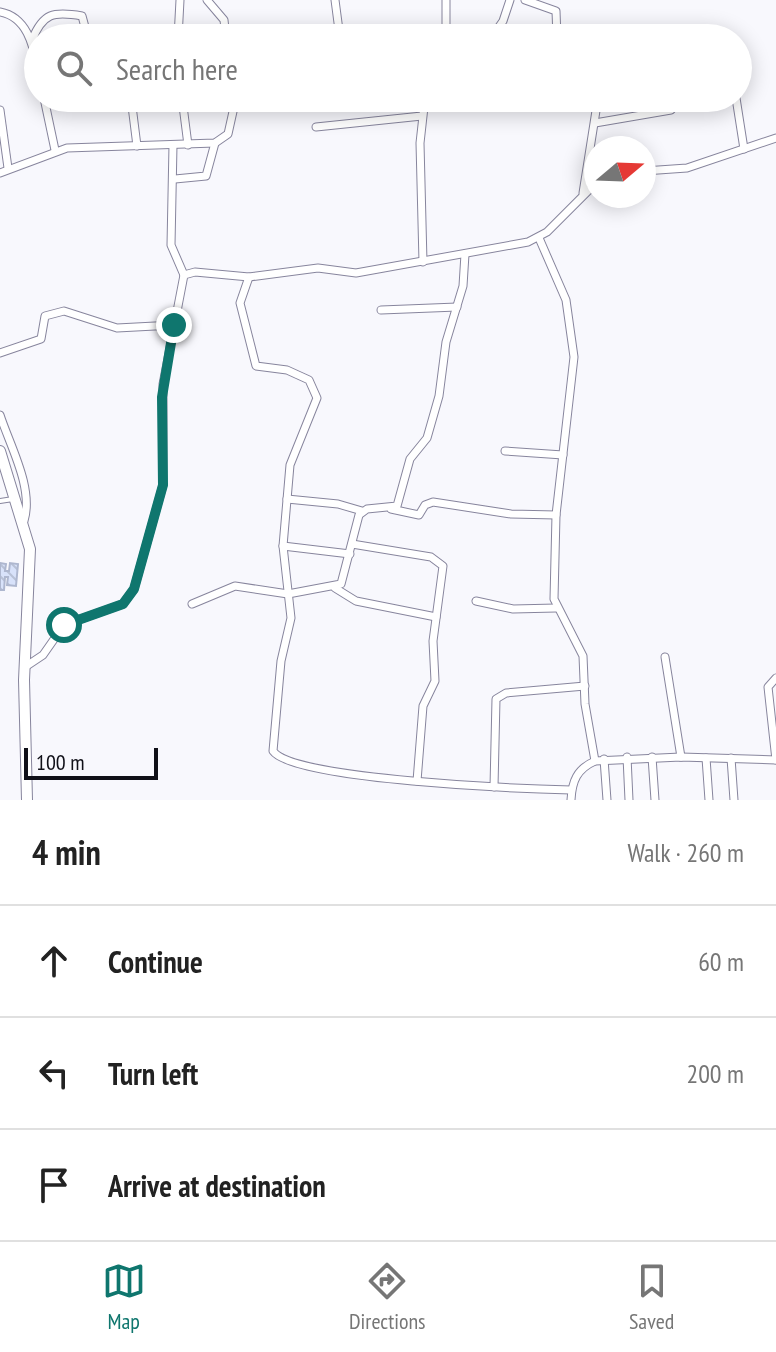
<!DOCTYPE html>
<html lang="en">
<head>
<meta charset="utf-8">
<style>
  :root { --surface:#fff; --page:#f2f2f2; --text:#222; --muted:#767676; --line:#e0e0e0; --accent:#0f766e }
  body { margin:0; font-family:"PT Sans Narrow",sans-serif; background:var(--page); color:var(--text) }
  .compass { position:absolute; left:584px; top:136px; width:72px; height:72px; border-radius:50%; background:var(--surface); box-shadow:0 4px 20px #0003; rotate:71deg }
  .scale { position:absolute; left:24px; bottom:20px; width:134px; box-sizing:border-box; padding-left:8px; border:4px solid #101018; border-top:0; font-size:22px; line-height:28px; white-space:nowrap; color:#101018; -webkit-text-stroke:6px #f8f8fd; paint-order:stroke }
  .stop { position:absolute; width:24px; height:24px; margin:-18px; border:6px solid #0f766e; border-radius:50%; background:#fff }
  .stop.end { background:#0f766e; border-color:#fff; box-shadow:0 2px 8px #0008 }
  .list { margin:0; padding:0; list-style:none }
  h2 { display:flex; justify-content:space-between; align-items:center; height:104px; margin:0; padding:0 32px; font-size:34px }
  h2 small { font-size:26px; font-weight:400; color:var(--muted) }
  .list li { display:grid; grid-template-columns:52px 1fr auto; gap:24px; align-items:center; box-sizing:border-box; height:112px; padding:0 32px; border-top:2px solid var(--line) }
  .list b { display:block; font-size:30px; white-space:nowrap }
  .list em { font-size:26px; font-style:normal; color:var(--muted) }
  .icon { flex:none; width:44px; height:44px; fill:none; stroke:currentColor; stroke-width:2; stroke-linecap:round; stroke-linejoin:round }
  .map { position:relative; flex:none; width:776px; height:800px; overflow:hidden }
  .search { position:absolute; background:var(--surface); box-shadow:0 4px 20px #0003; left:24px; right:24px; top:24px; height:88px; display:flex; align-items:center; gap:20px; box-sizing:border-box; padding:0 28px; border-radius:44px; color:var(--muted); font-size:30px }
  .sheet { height:440px; background:var(--surface) }
  nav { display:flex; justify-content:space-around; align-items:center; box-sizing:border-box; height:112px; border-top:2px solid var(--line); background:var(--surface); font-size:22px; color:var(--muted) }
  nav a { display:grid; justify-items:center; gap:4px }
  nav .on { color:var(--accent) }
  .map>svg:first-child { display:block }
</style>
</head>
<body>
<div class="map">
<svg width="776" height="800" viewBox="0 0 776 800">
  <defs>
    <pattern id="building-back-hatch" width="6" height="6" patternUnits="userSpaceOnUse" patternTransform="scale(2)"><rect width="6" height="6" fill="#d8e2fa"/><path d="M-1 5l2 2M0 0l6 6M5-1l2 2" fill="none" stroke="#b8c1d6"/></pattern>
  </defs>
  <rect width="100%" height="100%" fill="#f8f8fd"/>
  <!-- building -->
  <path fill="url(#building-back-hatch)" stroke="#aeb7cf" stroke-width="2" d="M 0,563 L 6,564 L 5,571 L 9,571 L 10,563 L 18,564 L 16,586 L 7,585 L 8,577 L 5,577 L 4,590 L 0,590 Z"/>
  <g fill="none" stroke-linecap="round" stroke-linejoin="round">
    <defs>
      <path id="service" d="M 0,501 L 13,499"/>
      <g id="minor">
        <path d="M 207,0 L 224,20 L 226,38"/>
        <path d="M 335,0 L 340,38"/>
        <path d="M 525,0 L 556,11 L 557,38"/>
        <path d="M 0,12 C 27,17 33,45 38,68"/>
        <path d="M 178,38 L 180,0"/>
        <path d="M 399,38 L 437,38"/>
        <path d="M 446,38 L 446,0"/>
        <path d="M 491,38 L 503,21 L 510,0"/>
        <path d="M 32,40 C 43,13 53,11 82,16 L 88,38"/>
        <path d="M 44,98 L 55,150"/>
        <path d="M 131,98 L 137,146"/>
        <path d="M 182,98 L 188,145"/>
        <path d="M 736,98 L 744,149"/>
        <path d="M 0,110 L 8,168"/>
        <path d="M 595,123 L 671,110 L 681,98"/>
        <path d="M 316,127 L 422,116"/>
        <path d="M 173,145 L 171,245 L 184,275"/>
        <path d="M 644,171 L 687,168 L 776,138"/>
        <path d="M 0,173 L 67,148 L 215,143 L 228,134 L 236,98"/>
        <path d="M 175,179 L 206,176 L 215,143"/>
        <path d="M 583,193 L 598,98"/>
        <path d="M 539,238 L 566,300 L 574,357 L 556,515 L 554,599 L 583,656 L 585,704 L 595,761"/>
        <path d="M 423,262 L 420,143 L 425,98"/>
        <path d="M 249,277 L 240,303 L 256,366 L 287,370 L 309,380 L 317,398 L 290,465 L 283,546 L 291,618 L 281,661 L 273,751 C 293,780 526,789 571,790"/>
        <path d="M 381,310 L 457,307"/>
        <path d="M 0,353 L 41,339 L 45,316 L 64,311 L 117,328 L 174,325"/>
        <path d="M 0,415 C 10,446 34,488 24,521"/>
        <path d="M 505,451 L 563,455"/>
        <path d="M 287,499 L 338,504 L 362,511"/>
        <path d="M 391,509 L 419,515 L 425,505 L 433,502 L 511,514 L 556,515"/>
        <path d="M 352,544 L 431,557 L 443,566 L 433,641 L 435,681 L 423,706 L 417,781"/>
        <path d="M 283,546 L 350,554"/>
        <path d="M 335,588 L 356,601 L 436,617"/>
        <path d="M 476,601 L 513,609 L 556,608"/>
        <path d="M 192,604 L 235,586 L 288,594 L 341,584 L 359,515 L 367,509 L 397,506 L 410,459 L 427,438 L 439,396 L 446,342 L 463,286 L 465,254"/>
        <path d="M 665,657 L 681,757"/>
        <path d="M 25,667 L 43,655 L 64,625 L 123,604 L 134,589 L 163,485 L 163,384 L 184,275 L 195,272 L 249,277 L 318,268 L 356,273 L 528,242 L 547,232 L 596,183"/>
        <path d="M 627,757 L 629,800"/>
        <path d="M 652,757 L 655,800"/>
        <path d="M 706,758 L 709,800"/>
        <path d="M 731,758 L 734,800"/>
        <path d="M 604,759 L 607,800"/>
        <path d="M 776,760 L 768,687 L 776,678"/>
        <path d="M 494,787 L 496,699 L 506,693 L 585,686"/>
        <path d="M 571,800 C 572,781 577,769 595,761 L 681,757 L 776,760"/>
      </g>
      <path id="secondary" d="M 0,451 L 30,549 L 24,680 L 27,800"/>
    </defs>
    <!-- service casing -->
    <use href="#service" stroke="#87859d" stroke-width="6"/>
    <!-- minor casing -->
    <use href="#minor" stroke="#87859d" stroke-width="9"/>
    <!-- secondary casing -->
    <use href="#secondary" stroke="#87859d" stroke-width="12"/>
    <!-- service -->
    <use href="#service" stroke="#fff" stroke-width="4"/>
    <!-- minor -->
    <use href="#minor" stroke="#fff" stroke-width="7"/>
    <!-- secondary -->
    <use href="#secondary" stroke="#fff" stroke-width="10"/>
  </g>
  <g fill="none" stroke-linecap="round" stroke-linejoin="round">
    <!-- route -->
    <path stroke="#0f766e" stroke-width="10" d="M 64,625 L 123,604 L 134,589 L 163,485 L 162,397 L 174,325"/>
  </g>
</svg>
<svg class="compass" viewBox="-18 -18 36 36"><path d="M0-13l5 13h-10z" fill="#e53935"/><path d="M0 13l5-13h-10z" fill="#767676"/></svg>
<div class="scale">100 m</div>
<div class="stop" style="left:64px;top:625px"></div>
<div class="stop end" style="left:174px;top:325px"></div>
<div class="search"><svg class="icon" aria-label="search" viewBox="0 0 24 24"><circle cx="10" cy="10" r="6"/><path d="M15 15l6 6"/></svg>Search here</div>
</div>
<section class="sheet">
<h2>4 min<small>Walk · 260 m</small></h2>
<ul class="list">
<li><svg class="icon" aria-label="ahead" viewBox="0 0 24 24"><path d="M12 20V5M6 11l6-6 6 6"/></svg><div><b>Continue</b></div><em>60 m</em></li>
<li><svg class="icon" aria-label="left" viewBox="0 0 24 24"><path d="M17 20v-9H6M10 6l-5 5 5 5"/></svg><div><b>Turn left</b></div><em>200 m</em></li>
<li><svg class="icon" aria-label="arrive" viewBox="0 0 24 24"><path d="M6 21V4h12l-3 4 3 4H6"/></svg><div><b>Arrive at destination</b></div></li>
</ul>
</section>
<nav>
<a class="on"><svg class="icon" aria-label="map" viewBox="0 0 24 24"><path d="M3 6l6-2 6 2 6-2v14l-6 2-6-2-6 2zM9 4v14M15 6v14"/></svg>Map</a>
<a><svg class="icon" aria-label="directions" viewBox="0 0 24 24"><path d="M12 3l9 9-9 9-9-9zM9 14v-3h6M13 9l2 2-2 2"/></svg>Directions</a>
<a><svg class="icon" aria-label="saved" viewBox="0 0 24 24"><path d="M7 4h10v16l-5-4-5 4z"/></svg>Saved</a>
</nav>
</body>
</html>
